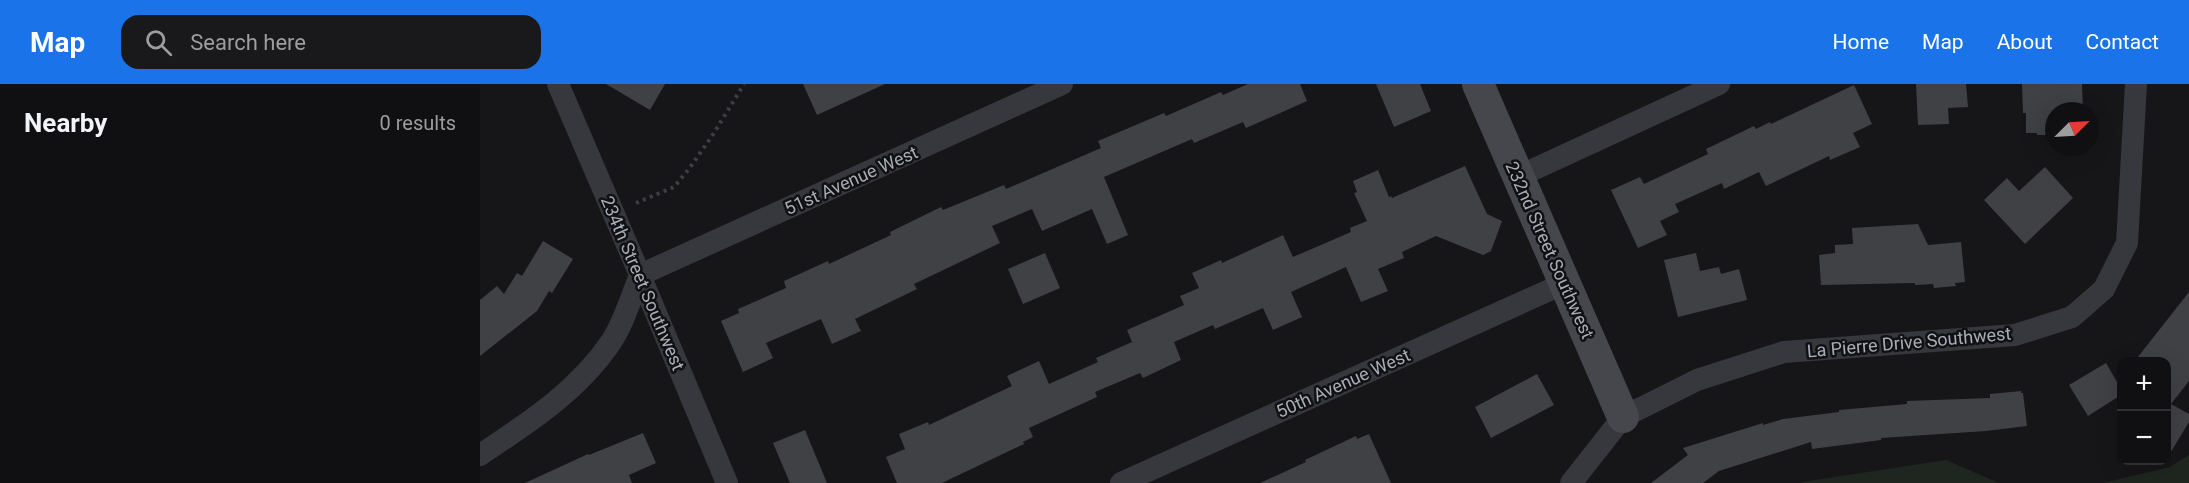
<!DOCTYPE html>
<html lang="en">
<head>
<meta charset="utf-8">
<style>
  :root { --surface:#101012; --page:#19191b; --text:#f1f3f6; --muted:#9c9d9f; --line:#303032; --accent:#1a73e8 }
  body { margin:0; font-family:Roboto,sans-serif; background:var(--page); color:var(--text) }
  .controls { position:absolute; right:18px; bottom:18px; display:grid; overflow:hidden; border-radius:12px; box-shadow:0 6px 24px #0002 }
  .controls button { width:54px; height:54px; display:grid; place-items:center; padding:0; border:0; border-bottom:2px solid var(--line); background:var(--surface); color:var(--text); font:30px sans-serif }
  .compass { position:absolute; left:1565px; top:18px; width:54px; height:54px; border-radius:50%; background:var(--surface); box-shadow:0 6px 24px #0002; rotate:66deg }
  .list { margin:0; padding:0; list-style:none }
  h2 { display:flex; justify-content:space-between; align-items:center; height:78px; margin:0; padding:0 24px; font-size:26px }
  h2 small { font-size:20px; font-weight:400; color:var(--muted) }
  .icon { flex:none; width:33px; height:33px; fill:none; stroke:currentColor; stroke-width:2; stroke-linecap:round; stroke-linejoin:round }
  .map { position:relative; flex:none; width:1709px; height:399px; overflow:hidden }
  header { display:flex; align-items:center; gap:36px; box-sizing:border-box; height:84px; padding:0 30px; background:var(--accent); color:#fff }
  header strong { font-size:28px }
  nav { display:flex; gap:33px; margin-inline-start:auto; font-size:21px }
  .search { width:420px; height:54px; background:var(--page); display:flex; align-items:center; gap:15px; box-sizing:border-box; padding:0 21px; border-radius:18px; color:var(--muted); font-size:22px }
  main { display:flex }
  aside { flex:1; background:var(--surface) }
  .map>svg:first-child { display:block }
</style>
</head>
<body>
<header>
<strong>Map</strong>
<div class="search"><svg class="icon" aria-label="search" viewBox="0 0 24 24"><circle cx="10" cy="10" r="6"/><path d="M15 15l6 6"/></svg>Search here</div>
<nav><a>Home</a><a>Map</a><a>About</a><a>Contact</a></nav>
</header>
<main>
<aside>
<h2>Nearby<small>0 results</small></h2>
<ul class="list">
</ul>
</aside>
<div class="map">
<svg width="1709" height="399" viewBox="0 0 1709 399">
  <rect width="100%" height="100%" fill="#161618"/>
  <!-- green -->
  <g fill="#1e261f">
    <path d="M 1709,371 L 1709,399 L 1623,399 L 1690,383 Z"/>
    <path d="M 1466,376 L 1519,399 L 1321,399 L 1322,398 Z"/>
  </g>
  <!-- building -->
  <g fill="#404145">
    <path d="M 126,0 L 185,0 L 170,26 Z"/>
    <path d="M 323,0 L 405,0 L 337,31 Z"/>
    <path d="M 768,0 L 820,0 L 827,17 L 766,44 L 763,38 L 714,59 L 712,55 L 624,93 L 648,151 L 627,160 L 612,125 L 562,147 L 552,125 L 512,142 L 520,159 L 434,200 L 437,205 L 375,235 L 381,247 L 352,260 L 341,235 L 286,259 L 293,274 L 263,288 L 241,237 L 259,229 L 258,225 L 306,204 L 304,197 L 348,177 L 349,180 L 411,151 L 410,148 L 461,123 L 463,126 L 524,101 L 526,105 L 621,64 L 618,57 L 684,29 L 686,32 L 741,8 L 743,11 Z"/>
    <path d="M 896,0 L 940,0 L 951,27 L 914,43 Z"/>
    <path d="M 1436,0 L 1486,0 L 1488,23 L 1468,24 L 1469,40 L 1438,41 Z"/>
    <path d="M 1542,0 L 1602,0 L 1603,27 L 1574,27 L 1574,51 L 1557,51 L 1557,49 L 1546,49 L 1546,29 L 1543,29 Z"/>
    <path d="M 1374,1 L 1392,40 L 1373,49 L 1380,63 L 1350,76 L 1349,72 L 1286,102 L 1279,88 L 1244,105 L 1242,99 L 1195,120 L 1199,128 L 1180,137 L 1187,151 L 1158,164 L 1131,106 L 1160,93 L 1164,100 L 1228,70 L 1226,65 L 1274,42 L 1276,45 L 1290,38 L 1291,40 Z"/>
    <path d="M 985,82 L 1007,130 L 1022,137 L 1011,167 L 1003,171 L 956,152 L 922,168 L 924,174 L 898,185 L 908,207 L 881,218 L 866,183 L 811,208 L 822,233 L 793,246 L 783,224 L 735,245 L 733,241 L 694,258 L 701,276 L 663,294 L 660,289 L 615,308 L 617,313 L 549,344 L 553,353 L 543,358 L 544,360 L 462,399 L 417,399 L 406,373 L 425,365 L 419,350 L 448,338 L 449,341 L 532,302 L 527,292 L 559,277 L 569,300 L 618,278 L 616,274 L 652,258 L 647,246 L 704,221 L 700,212 L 719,204 L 712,189 L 741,176 L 742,179 L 803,151 L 813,173 L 871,148 L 870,144 L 887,137 L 874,109 L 877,108 L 873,97 L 898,86 L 909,113 L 911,112 L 912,114 Z"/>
    <path d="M 1565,83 L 1593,114 L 1545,160 L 1504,116 L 1527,94 L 1539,107 Z"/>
    <path d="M 1438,140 L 1448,161 L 1481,158 L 1485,198 L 1475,199 L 1476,202 L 1454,204 L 1453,200 L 1435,201 L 1435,199 L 1341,201 L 1339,171 L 1355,169 L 1355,161 L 1373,160 L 1372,144 Z"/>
    <path d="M 63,157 L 93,175 L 72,209 L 69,207 L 57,227 L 0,272 L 0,216 L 17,202 L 24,210 L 37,189 L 42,192 Z"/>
    <path d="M 565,169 L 580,204 L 543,220 L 528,185 Z"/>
    <path d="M 1216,169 L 1220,187 L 1239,183 L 1241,190 L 1259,185 L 1267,216 L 1198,233 L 1184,176 Z"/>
    <path d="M 1709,208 L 1709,297 L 1691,320 L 1709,330 L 1709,338 L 1686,376 L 1686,278 L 1654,278 Z"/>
    <path d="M 1626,279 L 1641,305 L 1641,311 L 1608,332 L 1589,301 Z"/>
    <path d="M 1057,290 L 1074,321 L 1011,354 L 995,323 Z"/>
    <path d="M 1541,307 L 1541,309 L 1543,309 L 1547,342 L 1506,347 L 1401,354 L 1401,356 L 1332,365 L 1331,358 L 1239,387 L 1223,399 L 1171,399 L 1208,371 L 1203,364 L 1283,339 L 1283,341 L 1303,335 L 1359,328 L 1359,326 L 1427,320 L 1427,317 L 1510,314 L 1510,310 Z"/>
    <path d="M 325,346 L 347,399 L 310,399 L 293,359 Z"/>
    <path d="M 163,349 L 176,379 L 149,391 L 152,399 L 45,399 L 108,370 L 109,371 Z"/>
    <path d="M 889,350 L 911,399 L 780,399 L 826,378 L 825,376 L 876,352 L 877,355 Z"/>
  </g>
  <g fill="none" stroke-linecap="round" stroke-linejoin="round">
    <!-- path -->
    <path stroke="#3d3f44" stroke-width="4" stroke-dasharray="3 4.5" stroke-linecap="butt" d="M 156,119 L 194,103 L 209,85 L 234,49 L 264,0"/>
    <!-- street -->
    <g stroke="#37383d" stroke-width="22">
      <path d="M 78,0 L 160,191 L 247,399"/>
      <path d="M 1037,93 L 1239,0"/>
      <path d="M 0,371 C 48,339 98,307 131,258 C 143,241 152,211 160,191 L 582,0"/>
      <path d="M 641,399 L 1085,199"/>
      <path d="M 1091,399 L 1143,333 L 1217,296 L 1304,268 L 1535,251 L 1592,233 L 1624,205 L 1647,159 L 1656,0"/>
    </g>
    <!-- secondary -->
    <path stroke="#45474d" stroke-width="32" d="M 998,0 L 1143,333"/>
  </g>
  <g text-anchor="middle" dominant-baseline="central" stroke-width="5" stroke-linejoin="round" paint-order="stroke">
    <!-- street labels -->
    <g font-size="18" fill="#a8adb8" stroke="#111113">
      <text transform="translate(371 96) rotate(-24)">51st Avenue West</text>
      <text transform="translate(1070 166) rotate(66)">232nd Street Southwest</text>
      <text transform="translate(163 199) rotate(67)">234th Street Southwest</text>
      <text transform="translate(1429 258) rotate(-5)">La Pierre Drive Southwest</text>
      <text transform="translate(863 299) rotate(-24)">50th Avenue West</text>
    </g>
  </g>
</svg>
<div class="controls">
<button>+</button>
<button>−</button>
</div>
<svg class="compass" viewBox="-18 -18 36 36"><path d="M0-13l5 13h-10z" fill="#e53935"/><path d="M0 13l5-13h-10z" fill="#9c9d9f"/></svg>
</div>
</main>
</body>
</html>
